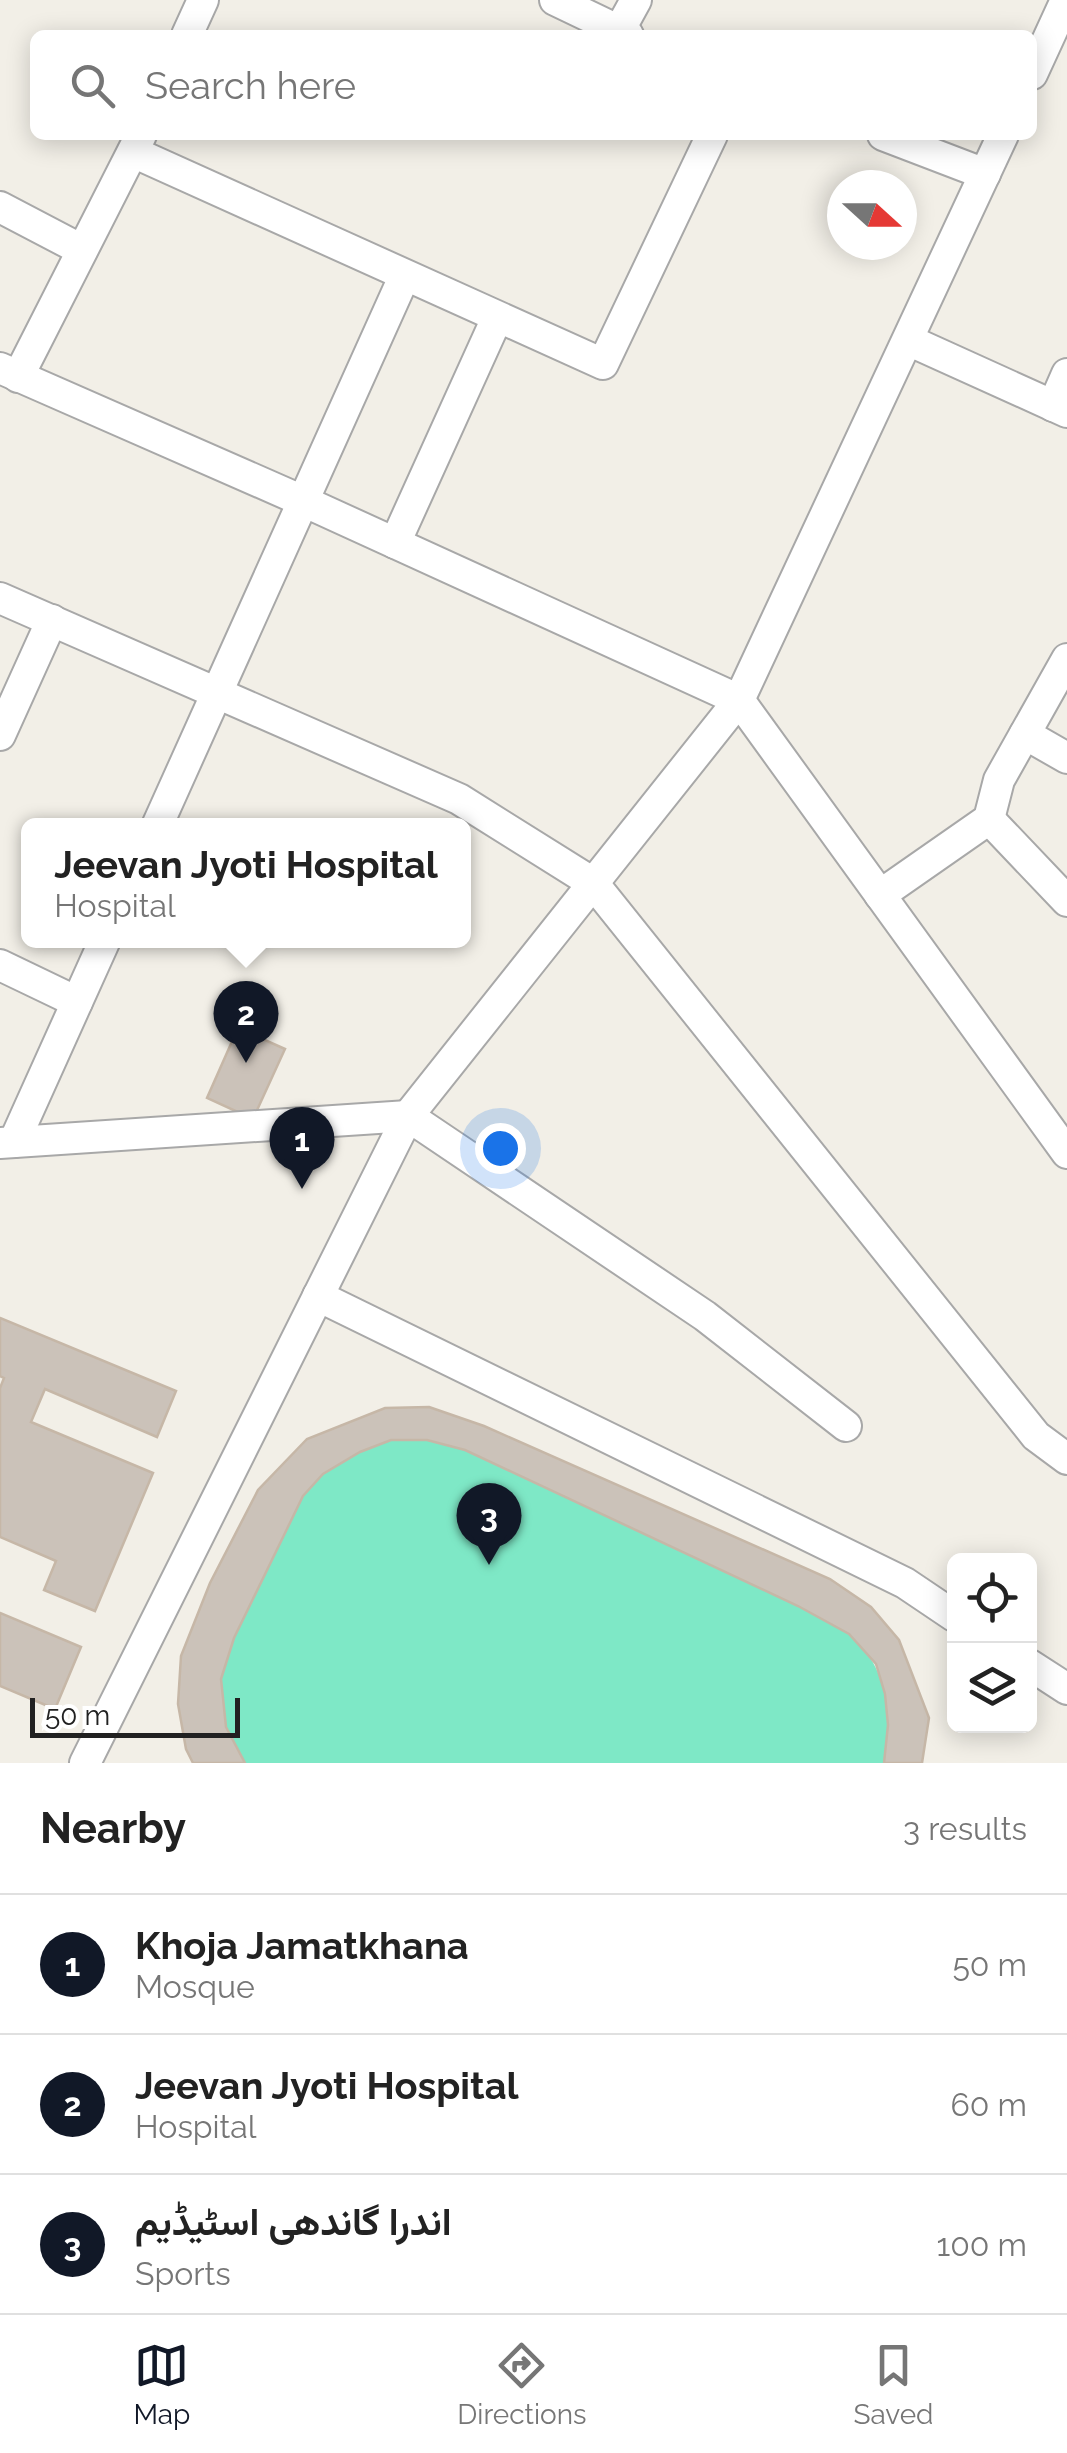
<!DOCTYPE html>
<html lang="en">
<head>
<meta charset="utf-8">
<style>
  :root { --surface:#fff; --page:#f2f2f2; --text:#222; --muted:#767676; --line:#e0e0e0; --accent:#111827 }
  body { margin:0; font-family:Raleway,Vazirmatn,sans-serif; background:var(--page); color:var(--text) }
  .controls { position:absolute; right:30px; bottom:30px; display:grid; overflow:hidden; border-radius:15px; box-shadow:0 5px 25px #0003 }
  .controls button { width:90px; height:90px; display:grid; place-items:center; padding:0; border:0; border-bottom:2px solid var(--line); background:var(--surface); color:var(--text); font:50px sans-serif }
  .compass { position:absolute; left:827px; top:170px; width:90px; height:90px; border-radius:50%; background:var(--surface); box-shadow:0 5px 25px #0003; rotate:111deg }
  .scale { position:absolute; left:30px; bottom:25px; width:210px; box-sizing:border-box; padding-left:10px; border:5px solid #212121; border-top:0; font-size:28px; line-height:35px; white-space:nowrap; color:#212121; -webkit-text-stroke:8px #fff; paint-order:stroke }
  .you { position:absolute; left:500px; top:1148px; width:35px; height:35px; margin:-25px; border:8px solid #fff; border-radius:50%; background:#1a73e8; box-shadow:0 0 0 15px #1a73e833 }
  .badge { display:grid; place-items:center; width:65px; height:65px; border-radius:50%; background:var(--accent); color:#fff; font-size:32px; font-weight:700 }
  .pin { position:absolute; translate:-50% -82px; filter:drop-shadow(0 2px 5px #0008) }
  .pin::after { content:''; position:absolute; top:52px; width:35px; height:30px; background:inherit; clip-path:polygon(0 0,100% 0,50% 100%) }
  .popup { position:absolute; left:21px; top:818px; width:450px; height:130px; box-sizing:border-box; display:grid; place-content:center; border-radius:15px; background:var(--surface); filter:drop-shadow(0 2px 8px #0005); font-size:32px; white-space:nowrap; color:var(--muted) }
  .popup b { font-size:38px; color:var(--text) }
  .popup::after { content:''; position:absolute; left:50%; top:100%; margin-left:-20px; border:20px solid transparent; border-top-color:var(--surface) }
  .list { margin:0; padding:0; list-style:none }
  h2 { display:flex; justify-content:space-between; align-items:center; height:130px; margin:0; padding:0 40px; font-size:42px }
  h2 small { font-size:32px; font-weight:400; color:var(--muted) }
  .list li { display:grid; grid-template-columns:65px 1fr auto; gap:30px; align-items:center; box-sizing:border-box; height:140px; padding:0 40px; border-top:2px solid var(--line) }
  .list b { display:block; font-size:38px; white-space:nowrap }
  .list p { margin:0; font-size:32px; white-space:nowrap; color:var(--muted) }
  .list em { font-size:32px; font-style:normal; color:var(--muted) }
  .icon { flex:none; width:55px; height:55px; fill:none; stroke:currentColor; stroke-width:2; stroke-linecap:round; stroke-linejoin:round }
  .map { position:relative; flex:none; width:1067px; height:1763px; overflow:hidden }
  .search { position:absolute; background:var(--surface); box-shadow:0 5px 25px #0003; left:30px; right:30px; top:30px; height:110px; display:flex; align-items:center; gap:25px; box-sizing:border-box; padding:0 35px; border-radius:15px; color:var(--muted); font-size:38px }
  .sheet { height:550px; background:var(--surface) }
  nav { display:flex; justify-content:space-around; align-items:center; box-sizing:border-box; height:140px; border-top:2px solid var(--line); background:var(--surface); font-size:28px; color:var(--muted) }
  nav a { display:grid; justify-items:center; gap:5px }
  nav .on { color:var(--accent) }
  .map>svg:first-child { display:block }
</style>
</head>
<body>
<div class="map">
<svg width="1067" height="1763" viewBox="0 0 1067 1763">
  <rect width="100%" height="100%" fill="#f2efe7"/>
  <!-- pitch -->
  <path fill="#7ee8c6" d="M 391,1440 L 427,1440 L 465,1450 L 798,1606 C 814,1615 833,1623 847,1633 C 887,1662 894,1718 884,1763 L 245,1763 L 226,1727 L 221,1679 L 234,1638 L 303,1496 L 323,1474 L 360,1452 Z"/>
  <!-- building -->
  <g fill="#cbc2b9" stroke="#c6b7a7" stroke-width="2.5">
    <path d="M 238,1028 L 285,1049 L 253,1119 L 207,1098 Z"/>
    <path d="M 0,1318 L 176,1391 L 157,1437 L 45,1389 L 31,1422 L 153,1473 L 95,1611 L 44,1590 L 56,1561 L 0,1537 L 0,1388 L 4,1378 L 0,1376 Z"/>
    <path d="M 429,1407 L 484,1426 L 830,1579 L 871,1607 L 899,1640 L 929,1718 L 922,1763 L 884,1763 L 888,1725 L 885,1694 L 876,1664 L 849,1634 L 798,1606 L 465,1450 L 427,1440 L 391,1440 L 360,1452 L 323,1474 L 303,1496 L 234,1638 L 221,1679 L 226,1727 L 245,1763 L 193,1763 L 186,1749 L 178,1704 L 181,1656 L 210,1583 L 258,1490 L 307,1439 L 385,1408 Z"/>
    <path d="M 0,1613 L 81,1647 L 55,1709 L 0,1686 Z"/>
  </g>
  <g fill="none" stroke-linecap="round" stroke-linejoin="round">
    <defs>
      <g id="minor">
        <path d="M 555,0 L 628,35"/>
        <path d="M 619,31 L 636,0"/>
        <path d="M 187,35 L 203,0"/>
        <path d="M 1032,74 L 1066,0"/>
        <path d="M 883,135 L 985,174"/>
        <path d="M 133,152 L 603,364 L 712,135"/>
        <path d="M 0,207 L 82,250"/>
        <path d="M 908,340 L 1067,412"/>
        <path d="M 0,368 L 303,501 L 739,700 L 1067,1153"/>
        <path d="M 18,377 L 141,135"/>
        <path d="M 1053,406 L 1067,374"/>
        <path d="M 395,543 L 497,318"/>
        <path d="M 0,598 L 459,799 L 593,883 L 1036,1436 L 1067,1459"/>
        <path d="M 1025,734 L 1067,758"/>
        <path d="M 0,735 L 52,620"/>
        <path d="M 989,819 L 1067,901"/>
        <path d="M 157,826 L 404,277"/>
        <path d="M 880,895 L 989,819 L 999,780 L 1067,659"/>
        <path d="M 0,965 L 77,1002"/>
        <path d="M 14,1142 L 105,940"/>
        <path d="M 0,1143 L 408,1116 L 705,1316 L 846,1426"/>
        <path d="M 318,1296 L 905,1583 L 954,1616"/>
        <path d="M 1030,1665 L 1067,1689"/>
        <path d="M 85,1763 L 408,1116 L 739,700 L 1003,135"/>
      </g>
    </defs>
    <!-- minor casing -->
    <use href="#minor" stroke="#a8a8a8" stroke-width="34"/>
    <!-- minor -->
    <use href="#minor" stroke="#fff" stroke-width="30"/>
  </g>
</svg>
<div class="controls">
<button><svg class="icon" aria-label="locate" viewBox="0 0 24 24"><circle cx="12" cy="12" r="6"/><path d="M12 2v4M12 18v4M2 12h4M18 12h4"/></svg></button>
<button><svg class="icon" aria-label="layers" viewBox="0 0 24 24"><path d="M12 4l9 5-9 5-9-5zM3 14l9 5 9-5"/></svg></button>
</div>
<svg class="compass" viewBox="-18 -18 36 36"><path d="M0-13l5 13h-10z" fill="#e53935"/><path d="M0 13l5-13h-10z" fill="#767676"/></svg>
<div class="scale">50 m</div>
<div class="you"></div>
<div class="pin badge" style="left:302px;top:1189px">1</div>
<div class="pin badge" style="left:246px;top:1063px">2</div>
<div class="popup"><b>Jeevan Jyoti Hospital</b>Hospital</div>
<div class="pin badge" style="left:489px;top:1565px">3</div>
<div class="search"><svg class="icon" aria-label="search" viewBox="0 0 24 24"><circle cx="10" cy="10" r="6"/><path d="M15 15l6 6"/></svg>Search here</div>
</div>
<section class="sheet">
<h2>Nearby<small>3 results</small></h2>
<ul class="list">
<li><span class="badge">1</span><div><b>Khoja Jamatkhana</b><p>Mosque</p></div><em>50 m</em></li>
<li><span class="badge">2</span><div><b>Jeevan Jyoti Hospital</b><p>Hospital</p></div><em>60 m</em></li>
<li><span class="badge">3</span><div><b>اندرا گاندھی اسٹیڈیم</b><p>Sports</p></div><em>100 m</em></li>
</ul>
</section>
<nav>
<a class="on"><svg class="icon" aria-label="map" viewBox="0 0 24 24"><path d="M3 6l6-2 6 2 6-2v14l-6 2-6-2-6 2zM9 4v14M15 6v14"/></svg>Map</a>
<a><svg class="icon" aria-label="directions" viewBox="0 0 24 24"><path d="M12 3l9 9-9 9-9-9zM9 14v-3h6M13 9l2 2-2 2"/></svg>Directions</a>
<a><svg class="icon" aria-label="saved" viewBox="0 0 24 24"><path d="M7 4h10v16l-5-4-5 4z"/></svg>Saved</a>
</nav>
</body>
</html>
